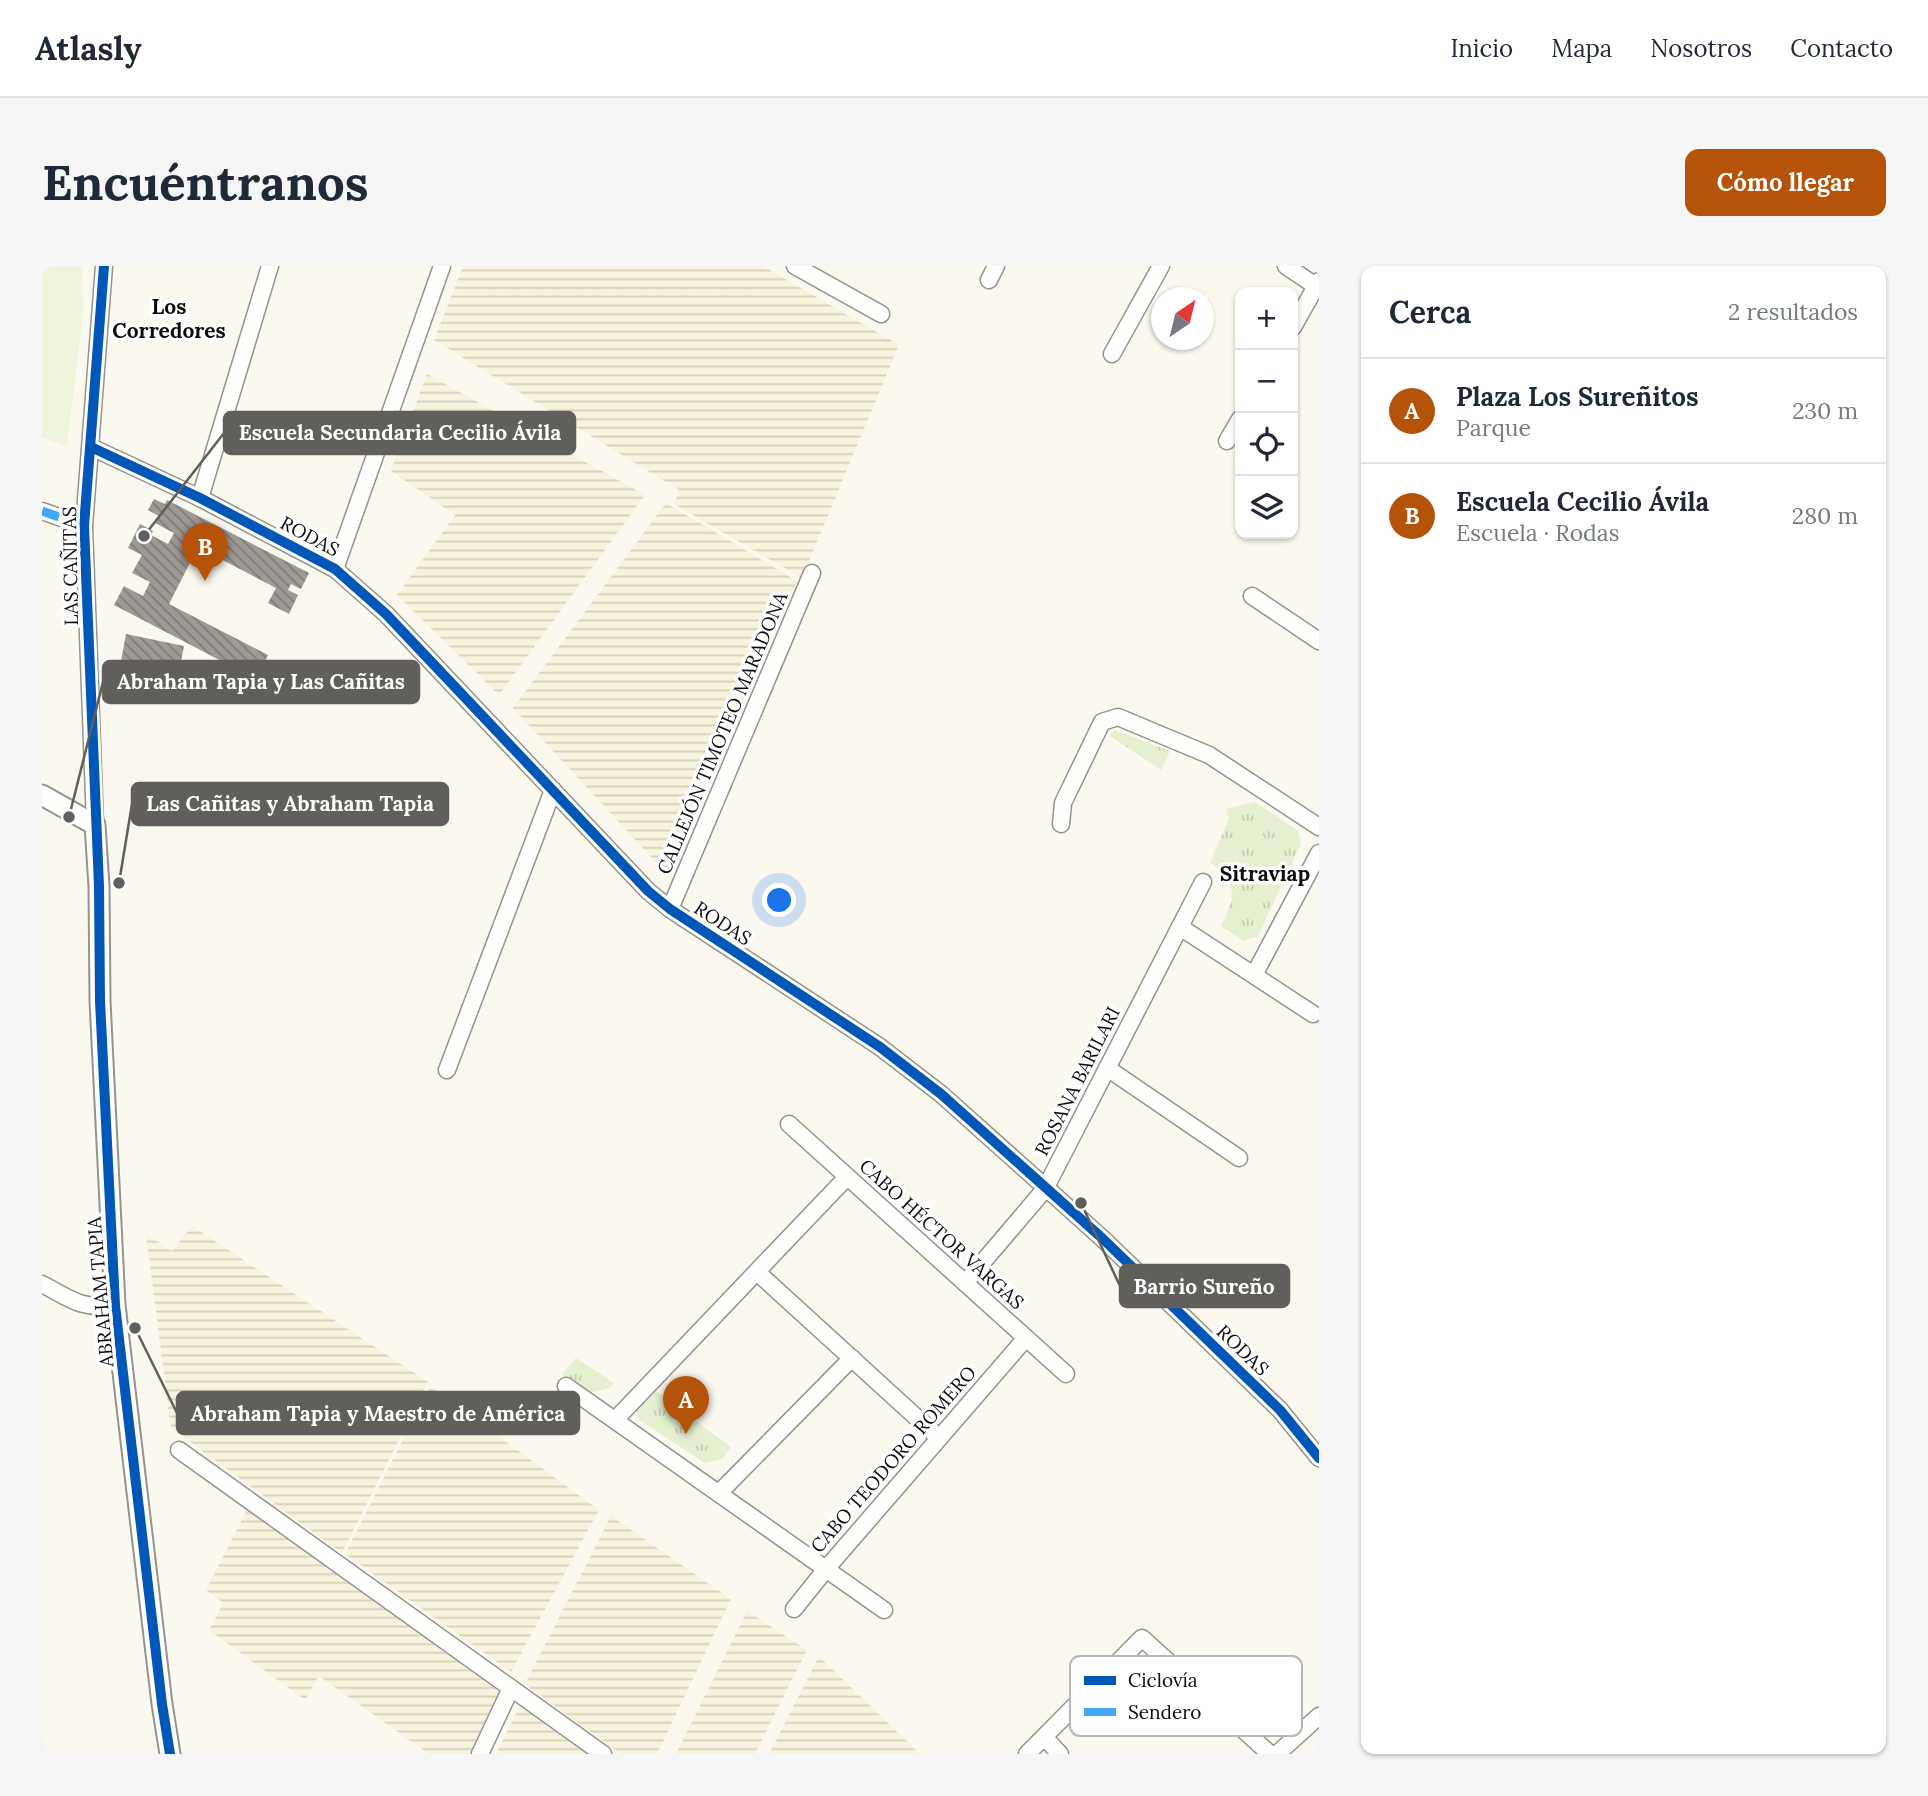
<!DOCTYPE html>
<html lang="es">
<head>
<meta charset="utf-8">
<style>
  :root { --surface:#fff; --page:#f6f6f7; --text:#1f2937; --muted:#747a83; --line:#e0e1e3; --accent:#b45309 }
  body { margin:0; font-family:Lora,serif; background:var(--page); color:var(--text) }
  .controls { position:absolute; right:21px; top:21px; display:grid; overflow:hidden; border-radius:14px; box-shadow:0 2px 5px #0004 }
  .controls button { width:63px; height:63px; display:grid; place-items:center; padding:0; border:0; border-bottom:2px solid var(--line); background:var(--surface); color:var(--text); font:35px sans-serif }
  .compass { position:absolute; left:1109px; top:21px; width:63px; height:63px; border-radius:50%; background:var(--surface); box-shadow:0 2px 5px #0004; rotate:35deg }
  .you { position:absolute; left:738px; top:635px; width:24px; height:24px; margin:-18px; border:5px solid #fff; border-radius:50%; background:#1a73e8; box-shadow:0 0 0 10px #1a73e833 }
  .badge { display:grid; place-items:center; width:46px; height:46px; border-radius:50%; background:var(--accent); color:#fff; font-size:23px; font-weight:700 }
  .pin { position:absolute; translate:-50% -58px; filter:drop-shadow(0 2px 4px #0008) }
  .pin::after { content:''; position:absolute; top:37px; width:24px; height:21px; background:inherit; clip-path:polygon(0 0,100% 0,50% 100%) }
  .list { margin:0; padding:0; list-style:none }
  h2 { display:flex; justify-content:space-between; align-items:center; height:91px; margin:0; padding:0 28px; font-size:30px }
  h2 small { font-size:23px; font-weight:400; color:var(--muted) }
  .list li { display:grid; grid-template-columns:46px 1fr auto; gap:21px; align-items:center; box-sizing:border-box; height:105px; padding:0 28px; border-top:2px solid var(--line) }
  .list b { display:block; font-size:26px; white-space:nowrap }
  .list p { margin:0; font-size:23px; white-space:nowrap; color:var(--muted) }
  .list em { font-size:23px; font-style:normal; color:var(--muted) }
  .icon { flex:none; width:38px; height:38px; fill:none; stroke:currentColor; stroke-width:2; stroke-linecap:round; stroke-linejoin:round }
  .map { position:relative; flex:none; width:1277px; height:1488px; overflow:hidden; border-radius:14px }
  header { display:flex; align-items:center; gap:42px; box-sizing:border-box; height:98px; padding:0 35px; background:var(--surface); border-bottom:2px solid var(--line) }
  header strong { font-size:33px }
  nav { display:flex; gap:38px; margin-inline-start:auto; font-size:24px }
  .intro { display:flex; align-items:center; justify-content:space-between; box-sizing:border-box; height:168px; padding:0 42px }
  h1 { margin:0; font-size:49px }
  .button { padding:18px 32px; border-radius:14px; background:var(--accent); color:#fff; font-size:24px; font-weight:700 }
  main { display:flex; gap:42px; padding:0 42px }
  aside { flex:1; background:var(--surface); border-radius:14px; box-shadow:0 2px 5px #0004 }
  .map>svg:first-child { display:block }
</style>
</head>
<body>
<header>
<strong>Atlasly</strong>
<nav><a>Inicio</a><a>Mapa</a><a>Nosotros</a><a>Contacto</a></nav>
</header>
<div class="intro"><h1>Encuéntranos</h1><a class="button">Cómo llegar</a></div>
<main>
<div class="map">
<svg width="1277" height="1488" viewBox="0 0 1277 1488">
  <defs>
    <pattern id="farmland-rules" width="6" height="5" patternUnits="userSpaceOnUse" patternTransform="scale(1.75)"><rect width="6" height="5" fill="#f7f3dd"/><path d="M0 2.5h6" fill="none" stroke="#d3cfbc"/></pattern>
    <pattern id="grass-tufts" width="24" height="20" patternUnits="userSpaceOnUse" patternTransform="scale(1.75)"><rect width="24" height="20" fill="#e5f0d0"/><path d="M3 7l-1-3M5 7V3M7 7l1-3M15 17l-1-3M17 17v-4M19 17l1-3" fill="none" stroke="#c3cdb1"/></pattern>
    <pattern id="building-back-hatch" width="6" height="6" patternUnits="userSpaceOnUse" patternTransform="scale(1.75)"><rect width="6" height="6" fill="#9e9a96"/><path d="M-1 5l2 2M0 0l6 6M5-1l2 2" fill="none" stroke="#7f7c79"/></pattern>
  </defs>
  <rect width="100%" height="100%" fill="#fbf8f0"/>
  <!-- farmland -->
  <g fill="url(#farmland-rules)">
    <path d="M 421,0 L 721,0 L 857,79 L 760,312 L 632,238 L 637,224 L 392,74 Z"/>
    <path d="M 385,108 L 603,229 L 457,429 L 355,329 L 413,249 L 349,205 Z"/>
    <path d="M 624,237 L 755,315 L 623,606 L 471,442 Z"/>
    <path d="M 150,960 L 386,1116 L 300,1287 L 129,1162 L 104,968 L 130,985 Z"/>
    <path d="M 388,1120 L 557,1244 L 469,1406 L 303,1288 Z"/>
    <path d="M 208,1238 L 468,1427 L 437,1488 L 387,1488 L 277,1410 L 263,1434 L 167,1364 L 181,1337 L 164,1324 Z"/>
    <path d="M 569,1250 L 689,1333 L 615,1488 L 579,1488 L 483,1418 Z"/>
    <path d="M 705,1345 L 765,1384 L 713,1488 L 634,1488 Z"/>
    <path d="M 777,1390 L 783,1396 L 878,1488 L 727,1488 Z"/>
    <path d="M 480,1435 L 554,1488 L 454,1488 Z"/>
  </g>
  <!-- grass -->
  <g fill="url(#grass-tufts)">
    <path d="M 1072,464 L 1128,485 L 1119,504 L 1068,470 Z"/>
    <path d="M 1213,536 L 1256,565 L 1259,578 L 1216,670 L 1201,675 L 1179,660 C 1195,627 1195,621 1168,596 L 1187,553 L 1184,543 Z"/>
    <path d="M 534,1092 L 572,1117 L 568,1122 L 547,1127 L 520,1108 Z"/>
    <path d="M 613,1124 L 689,1181 L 680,1193 L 663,1197 L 597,1154 L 594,1144 Z"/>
  </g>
  <!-- pitch -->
  <path fill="#eef4da" d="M 0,0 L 40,0 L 41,47 L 25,180 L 0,171 Z"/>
  <!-- building -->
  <g fill="url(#building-back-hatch)">
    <path d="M 112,233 L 123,238 L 125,234 L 267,307 L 259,323 L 249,318 L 246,324 L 256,329 L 247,348 L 226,337 L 234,322 L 156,281 L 127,338 L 226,389 L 214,413 L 72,339 L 82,320 L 101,330 L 108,316 L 90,307 L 100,289 L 86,282 L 98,258 L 111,265 L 109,269 L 126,278 L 132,267 L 113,257 L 117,250 L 106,244 Z"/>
    <path d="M 84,368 L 142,380 L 137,406 L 79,395 Z"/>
  </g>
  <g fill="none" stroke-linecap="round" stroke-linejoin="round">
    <defs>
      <g id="minor">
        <path d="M 753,0 L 839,48"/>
        <path d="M 1244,0 L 1274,20"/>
        <path d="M 947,14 L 954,0"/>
        <path d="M 1251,61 L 1277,15"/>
        <path d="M 1070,88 L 1119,0"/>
        <path d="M 1185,175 L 1198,153"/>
        <path d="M 49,181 L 158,232 L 293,303 L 344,348 L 606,625 L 628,643 L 838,781 L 899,828 L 1060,972 L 1238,1144 L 1277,1192"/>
        <path d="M 158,232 L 228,0"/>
        <path d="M 0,245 L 42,260"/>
        <path d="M 293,303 L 400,0"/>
        <path d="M 1210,330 L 1277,375"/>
        <path d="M 1019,558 L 1021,537 L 1060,456 L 1076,451 L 1167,489 L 1277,561"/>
        <path d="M 53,559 L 42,260 L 62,0"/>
        <path d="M 628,643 L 770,307"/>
        <path d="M 1138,661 L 1271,748"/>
        <path d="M 1212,709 L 1277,587"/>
        <path d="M 1065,802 L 1197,892"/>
        <path d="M 405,804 L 511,524"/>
        <path d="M 747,858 L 1024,1108"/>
        <path d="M 715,1006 L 897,1172"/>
        <path d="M 923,1017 L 1003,923 L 1161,616"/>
        <path d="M 0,1018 C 28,1033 40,1044 73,1039"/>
        <path d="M 524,1120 L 842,1344"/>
        <path d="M 573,1154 L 805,911"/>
        <path d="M 137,1184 L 561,1488"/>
        <path d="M 677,1227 L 810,1092"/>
        <path d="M 752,1343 L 784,1303 L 984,1072"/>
        <path d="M 1002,1471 L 1018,1488"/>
        <path d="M 438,1488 L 469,1422"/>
        <path d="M 985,1488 L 1100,1372 L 1228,1488"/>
        <path d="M 1235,1488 L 1277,1450"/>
      </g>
      <path id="tertiary" d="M 0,529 L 53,559 L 57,620 L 58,735 L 73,1039 L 120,1438 L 128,1488"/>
    </defs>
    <!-- minor casing -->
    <use href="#minor" stroke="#94938f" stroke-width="19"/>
    <!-- tertiary casing -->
    <use href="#tertiary" stroke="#94938f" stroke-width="23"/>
    <!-- minor -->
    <use href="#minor" stroke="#fefefd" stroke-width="16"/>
    <!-- tertiary -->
    <use href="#tertiary" stroke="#fefefd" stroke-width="19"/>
    <!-- quiet -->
    <path stroke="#3fa9f5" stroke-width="9" stroke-dasharray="18 9" stroke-linecap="butt" d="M 0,245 L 42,260"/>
    <defs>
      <g id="cycleway">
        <path d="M 62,0 L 42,260 L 57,620 L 58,735 L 73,1039 L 120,1438 L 128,1488"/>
        <path d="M 49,181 L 158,232 L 293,303 L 344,348 L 606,625 L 628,643 L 838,781 L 899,828 L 1060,972 L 1238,1144 L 1277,1192"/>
      </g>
    </defs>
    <!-- cycleway casing -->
    <use href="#cycleway" stroke="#fff" stroke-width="15"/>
    <!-- cycleway -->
    <use href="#cycleway" stroke="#0057b8" stroke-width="10"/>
  </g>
  <g text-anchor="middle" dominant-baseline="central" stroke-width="7" stroke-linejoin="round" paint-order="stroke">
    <!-- street labels -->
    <g font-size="19" fill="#0d0d0d" stroke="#fff">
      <text transform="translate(268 270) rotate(28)">RODAS</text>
      <text transform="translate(28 300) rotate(-91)">LAS CAÑITAS</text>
      <text transform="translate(680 467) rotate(-67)">CALLEJÓN TIMOTEO MARADONA</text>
      <text transform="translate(681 657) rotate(33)">RODAS</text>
      <text transform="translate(1035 815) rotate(-63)">ROSANA BARILARI</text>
      <text transform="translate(900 968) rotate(42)">CABO HÉCTOR VARGAS</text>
      <text transform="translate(58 1026) rotate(-95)">ABRAHAM TAPIA</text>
      <text transform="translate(1201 1084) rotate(44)">RODAS</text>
      <text transform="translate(851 1193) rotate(-49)">CABO TEODORO ROMERO</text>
    </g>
    <!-- neighbourhood labels -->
    <g font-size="21" font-weight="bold" fill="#0d0d0d" stroke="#fff">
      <text x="127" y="40">Los<tspan x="127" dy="24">Corredores</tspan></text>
      <text x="1223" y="607">Sitraviap</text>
    </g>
  </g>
  <!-- legend -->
  <rect x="1028" y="1390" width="232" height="80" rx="10" fill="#fff" stroke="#b6b6b6" stroke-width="2"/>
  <rect x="1042" y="1410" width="32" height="9" fill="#0057b8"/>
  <rect x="1042" y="1442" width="32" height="8" fill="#3fa9f5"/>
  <g font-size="19" fill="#0d0d0d">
    <text x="1086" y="1421">Ciclovía</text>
    <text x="1086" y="1453">Sendero</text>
  </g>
  <!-- callouts -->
  <path fill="none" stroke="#605f5c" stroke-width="2.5" d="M102 270L182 167M27 551L61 416M77 617L90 538M1039 937L1078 1020M93 1062L135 1147"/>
  <g fill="#605f5c" stroke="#fff" stroke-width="2.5">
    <circle cx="102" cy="270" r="7"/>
    <circle cx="27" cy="551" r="7"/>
    <circle cx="77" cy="617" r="7"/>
    <circle cx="1039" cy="937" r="7"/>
    <circle cx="93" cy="1062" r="7"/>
  </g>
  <g fill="#605f5c" stroke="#605f5c" stroke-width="2.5">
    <rect x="182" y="146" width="351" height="42" rx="7"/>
    <rect x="61" y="395" width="316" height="42" rx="7"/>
    <rect x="90" y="517" width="316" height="42" rx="7"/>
    <rect x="1078" y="999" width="169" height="42" rx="7"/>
    <rect x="135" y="1126" width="402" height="42" rx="7"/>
  </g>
  <g font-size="21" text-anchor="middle" font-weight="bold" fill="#fff">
    <text x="358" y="174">Escuela Secundaria Cecilio Ávila</text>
    <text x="219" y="423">Abraham Tapia y Las Cañitas</text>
    <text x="248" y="545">Las Cañitas y Abraham Tapia</text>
    <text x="1162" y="1028">Barrio Sureño</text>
    <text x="336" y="1155">Abraham Tapia y Maestro de América</text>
  </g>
</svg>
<div class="controls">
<button>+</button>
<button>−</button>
<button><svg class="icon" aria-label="locate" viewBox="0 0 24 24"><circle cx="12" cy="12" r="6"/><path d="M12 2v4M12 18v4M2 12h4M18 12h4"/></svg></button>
<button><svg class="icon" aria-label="layers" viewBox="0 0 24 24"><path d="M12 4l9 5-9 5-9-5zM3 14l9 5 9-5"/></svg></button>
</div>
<svg class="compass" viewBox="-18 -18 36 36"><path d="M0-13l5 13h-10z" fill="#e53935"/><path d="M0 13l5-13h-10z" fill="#747a83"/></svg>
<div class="you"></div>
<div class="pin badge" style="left:644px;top:1168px">A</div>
<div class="pin badge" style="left:163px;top:315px">B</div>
</div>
<aside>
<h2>Cerca<small>2 resultados</small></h2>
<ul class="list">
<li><span class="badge">A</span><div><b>Plaza Los Sureñitos</b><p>Parque</p></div><em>230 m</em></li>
<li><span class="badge">B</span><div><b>Escuela Cecilio Ávila</b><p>Escuela · Rodas</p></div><em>280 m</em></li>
</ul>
</aside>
</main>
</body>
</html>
